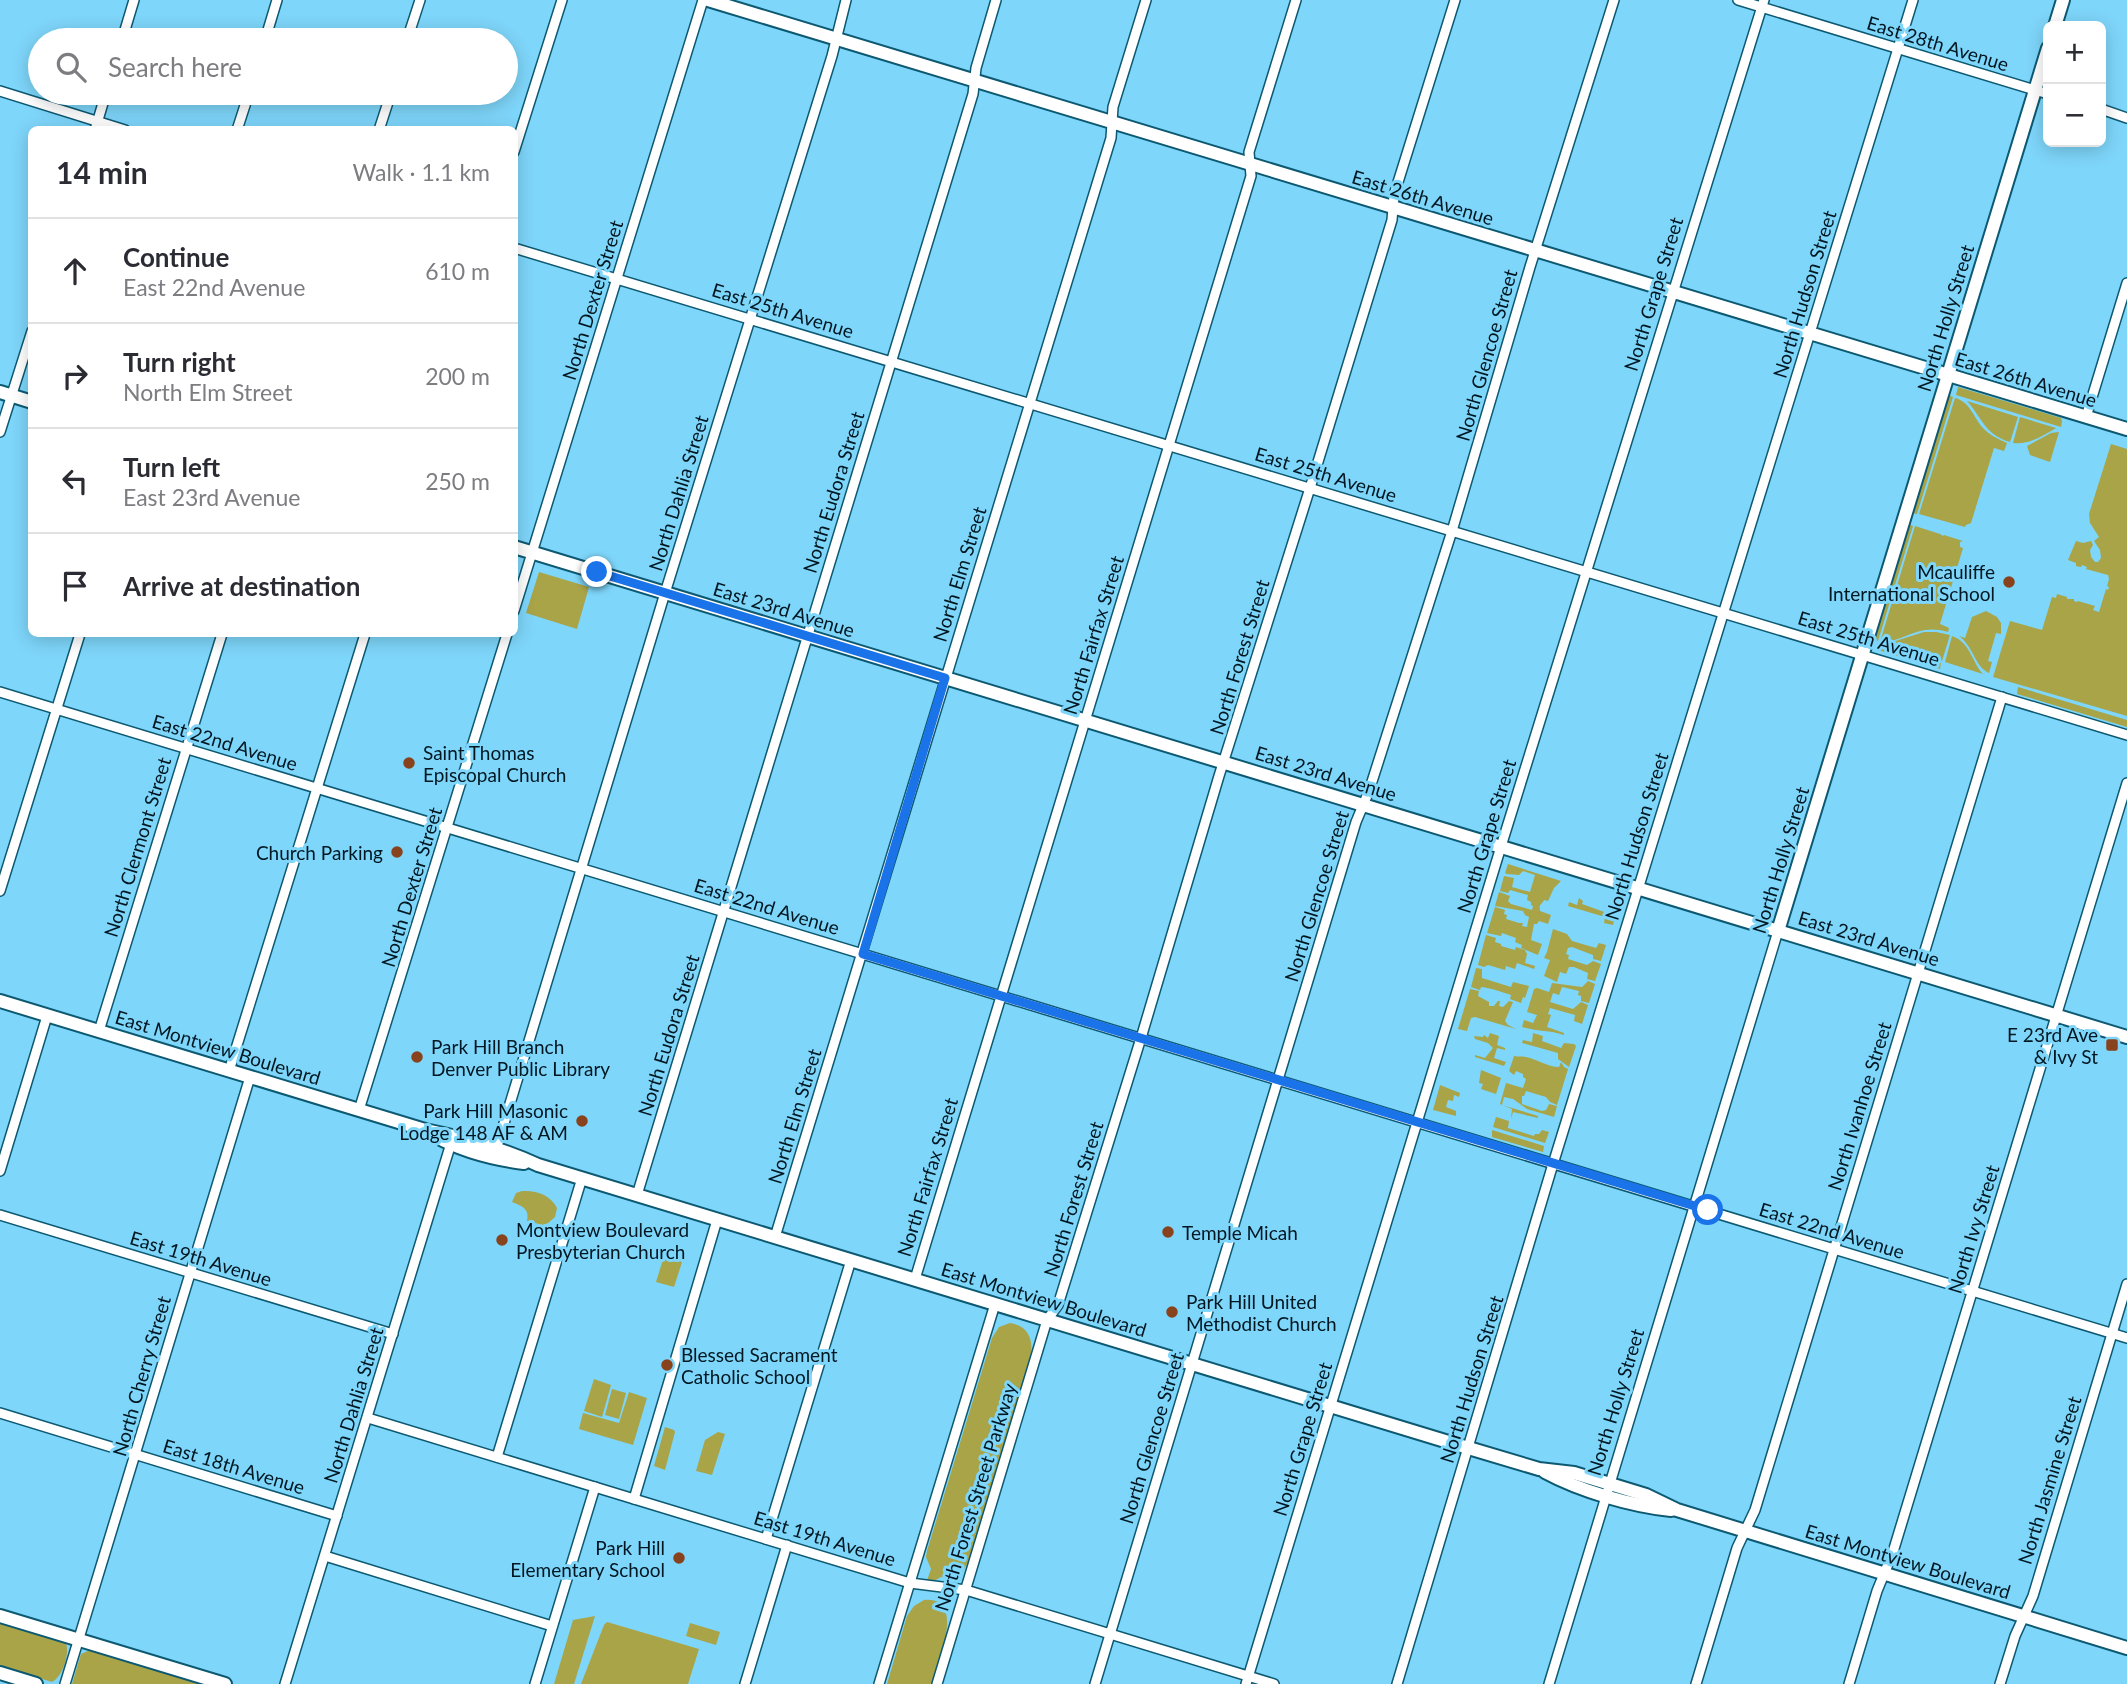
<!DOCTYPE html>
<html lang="en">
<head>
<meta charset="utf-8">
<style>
  :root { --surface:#fff; --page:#f2f2f3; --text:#2b2b33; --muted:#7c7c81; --line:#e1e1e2 }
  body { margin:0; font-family:Lato,sans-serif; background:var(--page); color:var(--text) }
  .controls { position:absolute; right:21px; top:21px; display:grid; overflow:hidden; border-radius:10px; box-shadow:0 4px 18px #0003 }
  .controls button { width:63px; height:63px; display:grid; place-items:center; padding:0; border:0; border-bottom:2px solid var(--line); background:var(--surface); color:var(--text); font:35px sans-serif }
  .stop { position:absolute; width:21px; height:21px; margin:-16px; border:5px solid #1a73e8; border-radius:50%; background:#fff }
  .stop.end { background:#1a73e8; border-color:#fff; box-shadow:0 2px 7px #0008 }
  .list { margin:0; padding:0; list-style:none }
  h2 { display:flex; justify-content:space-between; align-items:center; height:91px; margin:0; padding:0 28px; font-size:30px }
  h2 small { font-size:23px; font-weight:400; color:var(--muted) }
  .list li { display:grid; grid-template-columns:46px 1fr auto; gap:21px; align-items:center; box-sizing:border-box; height:105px; padding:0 28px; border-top:2px solid var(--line) }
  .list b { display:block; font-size:26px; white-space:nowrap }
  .list p { margin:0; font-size:23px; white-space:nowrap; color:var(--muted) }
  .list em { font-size:23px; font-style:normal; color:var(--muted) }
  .icon { flex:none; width:38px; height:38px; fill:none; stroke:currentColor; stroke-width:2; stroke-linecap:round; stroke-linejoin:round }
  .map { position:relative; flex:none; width:2127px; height:1684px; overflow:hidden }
  .search { position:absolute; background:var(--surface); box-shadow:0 4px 18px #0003; left:28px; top:28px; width:490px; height:77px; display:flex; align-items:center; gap:18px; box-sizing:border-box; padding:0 24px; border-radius:38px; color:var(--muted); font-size:26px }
  .panel { position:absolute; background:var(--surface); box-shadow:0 4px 18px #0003; left:28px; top:126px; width:490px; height:511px; border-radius:10px }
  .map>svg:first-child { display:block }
</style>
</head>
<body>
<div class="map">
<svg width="2127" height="1684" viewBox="0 0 2127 1684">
  <rect width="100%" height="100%" fill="#7ed6fa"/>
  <!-- green -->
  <g fill="#a9a447">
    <path d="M 1958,387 L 2061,418 L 2062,421 L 2061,427 L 1956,395 Z"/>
    <path d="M 1948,395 L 1953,397 L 1917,514 L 1912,513 Z"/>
    <path d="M 1955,398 C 1970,402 1973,416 1982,427 C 1989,435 1998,439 2007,443 L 2004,451 L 1994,448 L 1971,523 L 1966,525 L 1965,527 L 1919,514 Z"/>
    <path d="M 1967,401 L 2018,417 L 2010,442 C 1984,434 1983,419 1967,401 Z"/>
    <path d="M 2020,417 L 2056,428 C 2043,436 2028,445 2013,443 Z"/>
    <path d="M 2059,432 L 2050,462 L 2030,455 L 2027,446 L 2051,433 Z"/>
    <path d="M 2111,444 L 2127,449 L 2127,716 L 1993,677 L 2010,621 L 2042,630 L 2052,597 L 2056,598 L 2057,594 L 2067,597 L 2067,599 L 2074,599 L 2074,601 L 2077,602 L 2078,601 L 2095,606 L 2093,610 L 2099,612 L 2106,589 L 2108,590 L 2109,587 L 2107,586 L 2109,579 L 2108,575 L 2086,569 L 2087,567 L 2082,565 L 2081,567 L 2076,566 L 2076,563 L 2068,560 L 2076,541 L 2083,543 L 2091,541 L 2093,545 L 2090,550 L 2091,557 L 2095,562 L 2098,562 L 2101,558 L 2100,550 L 2094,541 L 2099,537 L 2090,523 L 2089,514 Z"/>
    <path d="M 1908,524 L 1913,526 L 1878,641 L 1873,639 Z"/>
    <path d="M 1915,526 L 1940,534 L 1943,536 L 1944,535 L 1963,541 L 1960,542 L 1960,547 L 1963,548 L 1940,624 L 1949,628 L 1948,632 C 1916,623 1907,642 1880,642 Z"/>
    <path d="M 539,572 L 589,587 L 577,629 L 526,613 Z"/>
    <path d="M 1986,611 L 1997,617 L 2001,623 L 2001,634 L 1996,633 L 1988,661 L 1992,662 L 1989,673 C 1974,666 1974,647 1959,636 L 1965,638 L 1972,617 Z"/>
    <path d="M 1924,632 L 1936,632 L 1950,635 L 1942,661 L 1886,644 Z"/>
    <path d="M 1952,636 C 1971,643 1971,661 1983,674 L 1945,662 Z"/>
    <path d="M 1884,646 L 1941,663 L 1940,669 L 1878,650 L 1879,648 Z"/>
    <path d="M 2018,687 L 2127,720 L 2127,727 L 2017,694 Z"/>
    <path d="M 1508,864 L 1561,881 L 1554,888 L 1548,901 L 1544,900 C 1541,906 1539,903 1540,911 L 1551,915 L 1548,924 L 1539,921 L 1537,924 L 1534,924 L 1531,940 L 1542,944 L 1538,955 L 1521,948 L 1522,945 L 1515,942 L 1516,938 L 1502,933 L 1501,936 L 1487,933 L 1495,907 L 1505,910 L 1504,914 L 1507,915 L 1506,919 L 1519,923 L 1523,923 L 1522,926 L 1527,927 L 1529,917 L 1525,915 L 1523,911 L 1495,906 L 1499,892 L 1510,896 L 1508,901 L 1511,904 L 1532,910 L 1533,906 L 1531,905 L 1531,902 L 1527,900 L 1528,895 L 1510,890 L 1508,893 L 1500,891 L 1504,876 L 1514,878 L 1512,887 L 1530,892 L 1535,875 L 1523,871 L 1519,875 L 1507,874 L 1505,873 Z"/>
    <path d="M 1579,898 L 1583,901 L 1582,904 L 1607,913 L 1608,911 L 1616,913 L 1613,925 L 1604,923 L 1605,917 L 1568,906 L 1569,902 L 1577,905 Z"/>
    <path d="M 1553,929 L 1567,934 L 1572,941 L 1596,948 L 1599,943 L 1606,945 L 1601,961 L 1593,959 L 1593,955 L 1572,947 L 1568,948 L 1566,954 L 1569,955 L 1568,959 L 1587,965 L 1593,961 L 1601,964 L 1595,981 L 1587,979 L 1588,973 L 1574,967 L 1569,967 L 1566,974 L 1560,972 L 1557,982 L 1544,976 L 1550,960 L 1544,958 L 1547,952 Z"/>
    <path d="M 1486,935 L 1496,938 L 1495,942 L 1501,944 L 1501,946 L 1515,950 L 1516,947 L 1525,950 L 1527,954 L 1525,963 L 1535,966 L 1534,969 L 1517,963 L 1515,969 L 1506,966 L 1505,970 L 1488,965 L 1484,967 L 1478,965 Z"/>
    <path d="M 1476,968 L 1482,969 L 1482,978 L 1511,987 L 1513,982 L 1529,986 L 1525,998 L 1523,997 L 1521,1003 L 1510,999 L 1511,995 C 1502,992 1491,988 1481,987 L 1480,990 L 1471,987 Z"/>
    <path d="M 1588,981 L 1595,984 L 1589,1003 L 1581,1001 L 1581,996 L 1578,995 L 1579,991 L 1562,987 L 1559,995 L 1553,993 L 1550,1002 L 1573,1009 L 1581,1002 L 1588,1005 L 1582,1024 L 1574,1021 L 1575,1015 L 1550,1008 L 1548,1014 L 1551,1015 L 1547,1027 L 1564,1033 L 1564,1035 C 1549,1030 1538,1032 1522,1027 L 1524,1020 L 1533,1023 L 1537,1015 L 1527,1012 L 1534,989 L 1537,988 L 1549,992 L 1552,983 L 1582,987 Z"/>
    <path d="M 1470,989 L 1479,991 L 1478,996 L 1489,1002 L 1489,1006 L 1494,1006 L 1498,1001 L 1500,1001 L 1499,1006 L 1503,1007 L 1509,1001 L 1513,1002 L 1505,1021 L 1508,1025 L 1516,1029 L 1475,1017 L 1471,1018 L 1467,1031 L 1458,1029 Z"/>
    <path d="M 1490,1033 L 1499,1036 L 1497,1045 L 1505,1048 L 1505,1050 L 1497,1048 L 1494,1058 L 1506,1062 L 1504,1066 L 1475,1057 L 1475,1055 L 1485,1058 L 1493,1048 L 1488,1043 L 1475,1039 L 1474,1036 L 1483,1037 L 1484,1035 L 1488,1038 Z"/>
    <path d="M 1533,1033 L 1543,1036 L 1542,1041 L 1561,1048 L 1564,1043 L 1574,1044 L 1576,1046 L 1569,1067 L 1558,1059 L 1558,1053 L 1522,1043 L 1523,1040 L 1532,1042 Z"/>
    <path d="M 1514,1056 C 1518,1057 1522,1056 1526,1057 C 1537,1059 1547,1067 1559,1067 L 1561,1062 L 1564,1067 L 1568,1069 L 1557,1105 L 1550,1102 L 1546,1097 L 1526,1091 L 1524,1096 L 1522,1096 L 1522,1104 L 1542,1111 L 1546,1110 L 1549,1104 L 1557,1106 L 1554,1117 L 1527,1109 L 1513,1099 L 1504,1097 L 1502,1105 L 1538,1116 L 1538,1118 L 1513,1112 L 1511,1119 L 1512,1109 L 1500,1104 L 1506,1083 L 1523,1088 L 1526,1079 L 1523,1077 L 1523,1074 L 1516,1071 L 1514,1075 L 1509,1071 Z"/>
    <path d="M 1481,1070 L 1501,1078 L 1496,1094 L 1481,1089 L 1483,1084 L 1479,1083 Z"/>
    <path d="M 1440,1085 L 1460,1093 L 1459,1097 L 1454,1095 L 1453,1101 L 1448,1100 L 1446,1107 L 1456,1111 L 1456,1116 L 1433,1110 Z"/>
    <path d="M 1496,1117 L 1509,1121 L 1508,1128 L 1534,1136 L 1535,1134 L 1539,1134 L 1542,1130 L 1549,1132 L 1545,1143 L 1493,1127 Z"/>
    <path d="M 1492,1130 L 1544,1146 L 1543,1152 L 1492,1137 Z"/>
    <path d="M 522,1191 C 536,1190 551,1195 557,1208 L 555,1217 L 548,1223 L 543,1225 L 527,1221 C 530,1209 522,1206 512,1202 L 516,1193 Z"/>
    <path d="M 665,1253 L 683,1259 L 674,1287 L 656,1282 Z"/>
    <path d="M 1010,1323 C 1027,1326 1033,1337 1031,1354 L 969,1561 L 959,1577 L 947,1578 L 941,1577 L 925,1586 L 931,1569 L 926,1557 L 927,1551 L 992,1338 L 999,1327 Z"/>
    <path d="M 594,1379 L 611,1385 L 602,1417 L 584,1411 Z"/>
    <path d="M 612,1389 L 626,1393 L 619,1419 L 605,1415 Z"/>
    <path d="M 629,1392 L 647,1398 L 633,1445 L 579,1429 L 583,1413 L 619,1423 Z"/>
    <path d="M 665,1427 L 674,1430 L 675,1432 L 665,1470 L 654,1466 Z"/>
    <path d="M 718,1432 L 725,1434 L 712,1475 L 696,1471 L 705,1440 Z"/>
    <path d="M 924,1600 C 967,1596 938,1664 932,1684 L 887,1684 L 907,1616 L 914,1606 Z"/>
    <path d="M 595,1616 L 574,1684 L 554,1684 L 573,1620 Z"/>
    <path d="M 0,1622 L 66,1643 C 70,1655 62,1677 52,1682 L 0,1666 Z"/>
    <path d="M 607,1622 L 699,1649 L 688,1684 L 581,1684 L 604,1625 Z"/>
    <path d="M 690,1623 L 720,1632 L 716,1645 L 686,1636 Z"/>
    <path d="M 90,1650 L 202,1684 L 72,1684 L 81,1654 Z"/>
  </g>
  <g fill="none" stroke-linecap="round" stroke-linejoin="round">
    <defs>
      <g id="minor">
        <path d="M 1738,0 L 2048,94"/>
        <path d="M 122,40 L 134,0"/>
        <path d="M 265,40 L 277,0"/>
        <path d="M 407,40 L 420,0"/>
        <path d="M 0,91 L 125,130"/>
        <path d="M 2101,109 L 2127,118"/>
        <path d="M 95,130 L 106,93"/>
        <path d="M 237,130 L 249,93"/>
        <path d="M 379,130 L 391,93"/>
        <path d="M 514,152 L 562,0"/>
        <path d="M 514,248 L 2127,735"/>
        <path d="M 2086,417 L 2127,283"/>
        <path d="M 0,432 L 32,331"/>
        <path d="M 514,611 L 703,0"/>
        <path d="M 0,692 L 2127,1338"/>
        <path d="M 0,891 L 80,634"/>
        <path d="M 99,1031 L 222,634"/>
        <path d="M 229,1071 L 365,634"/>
        <path d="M 359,1110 L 507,634"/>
        <path d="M 495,1153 L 665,593 L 832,56 L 846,0"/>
        <path d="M 0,1171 L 47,1016"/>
        <path d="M 637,1195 L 973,94 L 976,68 L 996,0"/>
        <path d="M 0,1215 L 393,1334"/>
        <path d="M 775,1237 L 1111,138 L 1113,107 L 1146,0"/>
        <path d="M 915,1279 L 1251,176 L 1249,152 L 1296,0"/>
        <path d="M 0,1413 L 337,1516"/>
        <path d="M 368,1418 L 910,1583 L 966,1590 L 1274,1684"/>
        <path d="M 497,1457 L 582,1178"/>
        <path d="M 634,1499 L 717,1220"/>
        <path d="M 766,1539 L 851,1260"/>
        <path d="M 325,1556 L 552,1626"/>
        <path d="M 65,1684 L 250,1077"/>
        <path d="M 285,1684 L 452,1140"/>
        <path d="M 535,1684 L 595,1487"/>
        <path d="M 745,1684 L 787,1545"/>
        <path d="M 879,1684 L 995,1304"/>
        <path d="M 937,1684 L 1047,1320 L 1058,1305 L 1141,1038 L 1219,776 L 1310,488 L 1392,220 L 1394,195 L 1455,0"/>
        <path d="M 1095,1684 L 1356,822 L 1369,791 L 1452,531 L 1530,267 L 1614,0"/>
        <path d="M 1246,1684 L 1503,840 L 1764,0"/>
        <path d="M 1397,1684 L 1553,1164 L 1913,0"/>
        <path d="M 1549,1684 L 1778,931"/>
        <path d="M 1696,1684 L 1737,1548 L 1755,1510 L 2002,697"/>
        <path d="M 1849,1684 L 1877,1591 L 1893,1552 L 2127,783"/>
        <path d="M 2000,1684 L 2015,1636 L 2033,1596 L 2127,1284"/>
      </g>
      <g id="tertiary">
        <path d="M 708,0 L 2127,429"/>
        <path d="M 2055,26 L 2063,0"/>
        <path d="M 0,392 L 32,402"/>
        <path d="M 514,547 L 2127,1037"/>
        <path d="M 1778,931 L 2048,48"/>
        <path d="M 0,1001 L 425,1130 C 465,1138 501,1148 538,1165 L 1455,1444 L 1539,1469 L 1574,1473 L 1646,1495 L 1677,1510 L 2127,1648"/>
        <path d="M 435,1136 C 462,1151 493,1159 524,1163"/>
        <path d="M 1545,1472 C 1580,1491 1632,1506 1671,1510"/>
      </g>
      <g id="secondary">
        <path d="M 0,1616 L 225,1684"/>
        <path d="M 0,1673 L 36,1684"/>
      </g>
    </defs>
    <!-- minor casing -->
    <use href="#minor" stroke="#0d5972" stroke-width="12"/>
    <!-- tertiary casing -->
    <use href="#tertiary" stroke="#0d5972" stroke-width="16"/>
    <!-- secondary casing -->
    <use href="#secondary" stroke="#0d5972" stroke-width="16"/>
    <!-- minor -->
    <use href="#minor" stroke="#fff" stroke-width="9"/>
    <!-- tertiary -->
    <use href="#tertiary" stroke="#fff" stroke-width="12"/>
    <!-- secondary -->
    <use href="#secondary" stroke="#fff" stroke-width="12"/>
  </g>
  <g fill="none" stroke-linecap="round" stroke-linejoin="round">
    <!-- route -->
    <path stroke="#1a73e8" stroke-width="9" d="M 597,572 L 945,678 L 863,954 L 1708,1210"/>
  </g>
  <!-- markers -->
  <g fill="#88421c" stroke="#7ed6fa" stroke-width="2.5">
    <circle cx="2009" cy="582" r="7"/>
    <circle cx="409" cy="763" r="7"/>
    <circle cx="397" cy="852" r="7"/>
    <rect x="2105" y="1038" width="14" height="14" rx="3.5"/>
    <circle cx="417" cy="1057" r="7"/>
    <circle cx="582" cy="1121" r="7"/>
    <circle cx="1168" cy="1232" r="7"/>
    <circle cx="502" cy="1240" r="7"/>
    <circle cx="1172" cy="1312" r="7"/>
    <circle cx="667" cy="1365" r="7"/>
    <circle cx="679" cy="1558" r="7"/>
  </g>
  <g text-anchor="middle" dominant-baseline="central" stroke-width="6" stroke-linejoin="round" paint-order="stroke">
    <!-- street labels -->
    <g font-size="19" fill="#001620" stroke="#7ed6fa">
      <text transform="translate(1938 43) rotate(17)">East 28th Avenue</text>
      <text transform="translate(1423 197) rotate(17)">East 26th Avenue</text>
      <text transform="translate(1653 294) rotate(-73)">North Grape Street</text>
      <text transform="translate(1804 294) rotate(-73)">North Hudson Street</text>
      <text transform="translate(592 300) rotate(-73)">North Dexter Street</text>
      <text transform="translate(783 310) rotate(17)">East 25th Avenue</text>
      <text transform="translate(1945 318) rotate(-73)">North Holly Street</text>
      <text transform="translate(1486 355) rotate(-74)">North Glencoe Street</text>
      <text transform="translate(2026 379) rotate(17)">East 26th Avenue</text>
      <text transform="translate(1326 474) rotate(17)">East 25th Avenue</text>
      <text transform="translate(833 492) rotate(-73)">North Eudora Street</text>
      <text transform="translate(678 493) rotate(-73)">North Dahlia Street</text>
      <text transform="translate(959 574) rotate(-73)">North Elm Street</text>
      <text transform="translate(784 609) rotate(17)">East 23rd Avenue</text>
      <text transform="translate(1093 635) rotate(-73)">North Fairfax Street</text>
      <text transform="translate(1869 638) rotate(17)">East 25th Avenue</text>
      <text transform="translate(1239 657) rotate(-73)">North Forest Street</text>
      <text transform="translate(225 742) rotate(17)">East 22nd Avenue</text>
      <text transform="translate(1326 773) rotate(17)">East 23rd Avenue</text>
      <text transform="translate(1486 836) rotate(-73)">North Grape Street</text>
      <text transform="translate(1636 836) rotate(-73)">North Hudson Street</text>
      <text transform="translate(137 847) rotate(-73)">North Clermont Street</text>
      <text transform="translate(1780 860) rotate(-73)">North Holly Street</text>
      <text transform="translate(411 887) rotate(-73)">North Dexter Street</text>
      <text transform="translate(1316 896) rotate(-73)">North Glencoe Street</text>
      <text transform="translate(767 906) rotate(17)">East 22nd Avenue</text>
      <text transform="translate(1869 938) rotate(17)">East 23rd Avenue</text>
      <text transform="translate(668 1035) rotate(-73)">North Eudora Street</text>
      <text transform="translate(218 1047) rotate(17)">East Montview Boulevard</text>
      <text transform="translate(1859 1106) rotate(-73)">North Ivanhoe Street</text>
      <text transform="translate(794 1116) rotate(-73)">North Elm Street</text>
      <text transform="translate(927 1177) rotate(-73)">North Fairfax Street</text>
      <text transform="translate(1073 1199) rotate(-73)">North Forest Street</text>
      <text transform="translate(1973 1229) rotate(-73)">North Ivy Street</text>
      <text transform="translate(1832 1230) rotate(17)">East 22nd Avenue</text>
      <text transform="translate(201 1258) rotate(17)">East 19th Avenue</text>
      <text transform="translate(1044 1299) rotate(17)">East Montview Boulevard</text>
      <text transform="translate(141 1376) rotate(-74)">North Cherry Street</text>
      <text transform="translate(1471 1379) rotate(-73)">North Hudson Street</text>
      <text transform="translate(1615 1402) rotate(-73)">North Holly Street</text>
      <text transform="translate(353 1405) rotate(-73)">North Dahlia Street</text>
      <text transform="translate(1151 1438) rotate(-73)">North Glencoe Street</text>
      <text transform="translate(1302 1439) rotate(-73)">North Grape Street</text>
      <text transform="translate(234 1466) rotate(17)">East 18th Avenue</text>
      <text transform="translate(2049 1480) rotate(-73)">North Jasmine Street</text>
      <text transform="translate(975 1497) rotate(-73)">North Forest Street Parkway</text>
      <text transform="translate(825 1538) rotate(17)">East 19th Avenue</text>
      <text transform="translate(1908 1561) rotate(17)">East Montview Boulevard</text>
    </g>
    <!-- poi labels -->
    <g font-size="19" fill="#001620" stroke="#7ed6fa" text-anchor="start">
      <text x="1995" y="571" text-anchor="end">Mcauliffe<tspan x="1995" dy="22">International School</tspan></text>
      <text x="423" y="752">Saint Thomas<tspan x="423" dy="22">Episcopal Church</tspan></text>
      <text x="383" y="852" text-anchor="end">Church Parking</text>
      <text x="2098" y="1034" text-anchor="end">E 23rd Ave<tspan x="2098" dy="22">&amp; Ivy St</tspan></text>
      <text x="431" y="1046">Park Hill Branch<tspan x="431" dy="22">Denver Public Library</tspan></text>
      <text x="568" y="1110" text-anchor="end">Park Hill Masonic<tspan x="568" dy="22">Lodge 148 AF &amp; AM</tspan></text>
      <text x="516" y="1229">Montview Boulevard<tspan x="516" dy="22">Presbyterian Church</tspan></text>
      <text x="1182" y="1232">Temple Micah</text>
      <text x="1186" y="1301">Park Hill United<tspan x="1186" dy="22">Methodist Church</tspan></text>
      <text x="681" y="1354">Blessed Sacrament<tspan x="681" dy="22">Catholic School</tspan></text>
      <text x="665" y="1547" text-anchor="end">Park Hill<tspan x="665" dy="22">Elementary School</tspan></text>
    </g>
  </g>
</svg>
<div class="controls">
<button>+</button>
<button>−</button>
</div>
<div class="stop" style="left:1708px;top:1210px"></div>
<div class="stop end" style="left:597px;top:572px"></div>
<div class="search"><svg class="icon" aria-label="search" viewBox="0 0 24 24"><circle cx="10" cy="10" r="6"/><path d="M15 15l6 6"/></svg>Search here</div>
<section class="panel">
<h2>14 min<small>Walk · 1.1 km</small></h2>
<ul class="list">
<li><svg class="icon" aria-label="ahead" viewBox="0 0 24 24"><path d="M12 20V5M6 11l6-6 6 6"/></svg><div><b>Continue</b><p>East 22nd Avenue</p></div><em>610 m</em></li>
<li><svg class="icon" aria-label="right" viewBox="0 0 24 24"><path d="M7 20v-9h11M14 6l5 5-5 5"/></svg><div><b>Turn right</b><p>North Elm Street</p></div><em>200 m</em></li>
<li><svg class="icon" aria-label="left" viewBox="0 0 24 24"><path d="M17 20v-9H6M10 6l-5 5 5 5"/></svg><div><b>Turn left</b><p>East 23rd Avenue</p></div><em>250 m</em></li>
<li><svg class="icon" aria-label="arrive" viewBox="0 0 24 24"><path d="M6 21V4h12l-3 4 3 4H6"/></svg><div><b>Arrive at destination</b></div></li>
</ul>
</section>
</div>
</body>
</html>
